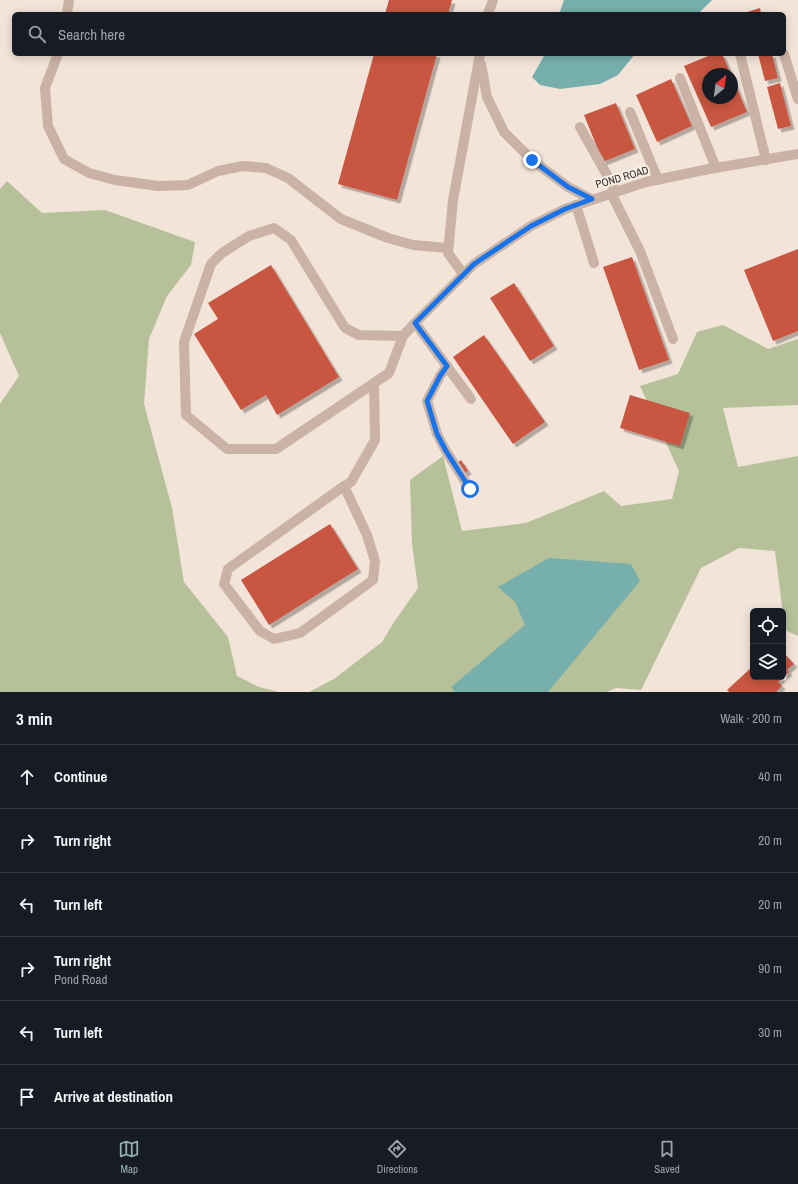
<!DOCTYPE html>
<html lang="en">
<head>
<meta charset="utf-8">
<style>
  :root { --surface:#171b24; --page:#242831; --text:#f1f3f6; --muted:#9ea1a6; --line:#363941; --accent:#91adae }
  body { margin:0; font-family:"Archivo Narrow",sans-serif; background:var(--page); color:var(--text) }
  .controls { position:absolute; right:12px; bottom:12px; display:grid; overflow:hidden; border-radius:6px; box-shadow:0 2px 10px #0003 }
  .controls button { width:36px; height:36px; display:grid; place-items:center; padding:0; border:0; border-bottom:1px solid var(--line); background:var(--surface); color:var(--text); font:20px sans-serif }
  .compass { position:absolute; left:702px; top:68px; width:36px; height:36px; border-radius:50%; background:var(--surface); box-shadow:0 2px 10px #0003; rotate:29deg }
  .stop { position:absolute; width:12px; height:12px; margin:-9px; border:3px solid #1a73e8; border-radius:50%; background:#fff }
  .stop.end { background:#1a73e8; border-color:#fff; box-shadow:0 1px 4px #0008 }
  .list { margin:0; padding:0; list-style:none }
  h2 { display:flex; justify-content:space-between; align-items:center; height:52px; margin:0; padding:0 16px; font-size:17px }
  h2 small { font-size:13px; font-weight:400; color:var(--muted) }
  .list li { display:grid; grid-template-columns:26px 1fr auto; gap:12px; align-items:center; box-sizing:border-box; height:64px; padding:0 16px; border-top:1px solid var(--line) }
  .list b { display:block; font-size:15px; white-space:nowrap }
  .list p { margin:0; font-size:13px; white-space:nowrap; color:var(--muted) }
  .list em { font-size:13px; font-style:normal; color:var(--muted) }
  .icon { flex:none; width:22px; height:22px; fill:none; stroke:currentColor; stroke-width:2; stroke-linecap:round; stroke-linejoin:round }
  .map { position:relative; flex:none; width:798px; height:692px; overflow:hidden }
  .search { position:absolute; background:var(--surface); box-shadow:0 2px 10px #0003; left:12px; right:12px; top:12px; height:44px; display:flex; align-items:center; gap:10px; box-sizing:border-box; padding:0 14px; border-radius:6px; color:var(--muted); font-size:15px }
  .sheet { height:436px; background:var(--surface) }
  nav { display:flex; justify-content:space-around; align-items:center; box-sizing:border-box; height:56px; border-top:1px solid var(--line); background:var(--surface); font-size:11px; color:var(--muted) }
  nav a { display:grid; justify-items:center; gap:2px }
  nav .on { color:var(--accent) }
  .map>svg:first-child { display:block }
</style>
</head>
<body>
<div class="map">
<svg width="798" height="692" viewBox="0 0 798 692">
  <defs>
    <filter id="shadow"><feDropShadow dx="3.5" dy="3.5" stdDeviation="0" flood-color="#0004"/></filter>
  </defs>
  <rect width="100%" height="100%" fill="#f2e4d9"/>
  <!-- green -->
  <g fill="#b6c199">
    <path d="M 7,181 L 42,213 L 105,210 L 195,242 L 191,265 L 167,296 L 149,339 L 144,404 L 172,508 L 184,582 L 228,637 L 237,676 L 259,687 L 279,692 L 0,692 L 0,404 L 19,376 L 0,333 L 0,189 Z"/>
    <path d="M 723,325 L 768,349 L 798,339 L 798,405 L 723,408 L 738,467 L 798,456 L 798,636 L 785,630 L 775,551 L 739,548 L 701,568 L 641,690 L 616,688 L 607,692 L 309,692 L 334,679 L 382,642 L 394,622 L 418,588 L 412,544 L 410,480 L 443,456 L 462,531 L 526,523 L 604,491 L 621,506 L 672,499 L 679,471 L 640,386 L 678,374 L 697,332 Z"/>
  </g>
  <!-- water -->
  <g fill="#77afad">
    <path d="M 564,0 L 712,0 L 698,14 L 559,14 Z"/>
    <path d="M 545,54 L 635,54 L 618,75 L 600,84 L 560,89 L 540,85 L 532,77 Z"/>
    <path d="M 549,558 L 631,564 L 640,581 L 548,692 L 455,692 L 451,687 L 525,625 L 515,602 L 498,587 Z"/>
  </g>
  <!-- building -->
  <g fill="#c85740" filter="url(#shadow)">
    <path d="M 389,0 L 452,0 L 448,14 L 385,14 Z"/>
    <path d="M 760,8 L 761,14 L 747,14 L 747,12 Z"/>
    <path d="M 374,54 L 437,54 L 397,200 L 338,184 Z"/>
    <path d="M 713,54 L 722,54 L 731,74 L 708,74 L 708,98 L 732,98 L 732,77 L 747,112 L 711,127 L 684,66 Z"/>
    <path d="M 758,54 L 772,54 L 778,78 L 765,81 Z"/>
    <path d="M 671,79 L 692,126 L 657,142 L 636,95 Z"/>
    <path d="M 780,83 L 791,126 L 778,129 L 767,87 Z"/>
    <path d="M 616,103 L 635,149 L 603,162 L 584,115 Z"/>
    <path d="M 798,249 L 798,331 L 773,341 L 744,270 Z"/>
    <path d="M 632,257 L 669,360 L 639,370 L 603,267 Z"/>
    <path d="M 271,265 L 339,377 L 277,415 L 266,395 L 241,410 L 194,334 L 218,319 L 208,303 Z"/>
    <path d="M 514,283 L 554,346 L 530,361 L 490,298 Z"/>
    <path d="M 484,335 L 545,422 L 513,444 L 453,357 Z"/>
    <path d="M 630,395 L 690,413 L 680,446 L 620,428 Z"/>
    <path d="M 461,460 L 468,471 L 463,474 L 456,464 Z"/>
    <path d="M 330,524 L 358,569 L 269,625 L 241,580 Z"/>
    <path d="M 783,652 L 794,664 L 787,670 L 789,672 L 778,682 L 782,686 L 776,692 L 729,692 L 727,690 L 753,666 L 753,677 L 783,677 Z"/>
  </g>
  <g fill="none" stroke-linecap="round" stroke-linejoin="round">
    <!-- minor -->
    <g stroke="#cab3a5" stroke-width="10">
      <path d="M 67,14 L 69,0"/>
      <path d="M 488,14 L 493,0"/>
      <path d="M 58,54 L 45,88 L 48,126 L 64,159 L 89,173 L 115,180 L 158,186 L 188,185 L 218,171 L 243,166 L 266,168 L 288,178 L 341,219 L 388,238 L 413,245 L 448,248"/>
      <path d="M 740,54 L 766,160"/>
      <path d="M 784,54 L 798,99"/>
      <path d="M 481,64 L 487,97 L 504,132 L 532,160 L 568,187 L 591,199"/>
      <path d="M 680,78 L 716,168"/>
      <path d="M 630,112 L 658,180"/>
      <path d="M 580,127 L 616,191"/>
      <path d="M 611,193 L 640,251 L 673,339"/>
      <path d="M 576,205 L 594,263"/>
      <path d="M 464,275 L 448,253 L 453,200 L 480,54"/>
      <path d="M 415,323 L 471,399"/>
      <path d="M 403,336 L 359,335 L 345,328 L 291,240 L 274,228 L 249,236 L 222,253 L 211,264 L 184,342 L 186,415 L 227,449 L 276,449 L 389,373 L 403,336 L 415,323 L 474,264 L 531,226 L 565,209 L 646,182 L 709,169 L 798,154"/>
      <path d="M 447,366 L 440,376 L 427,401 L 437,434 L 446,451 L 470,489"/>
      <path d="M 344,486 L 367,535 L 375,561 L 373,580 L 300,633 L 274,639 L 260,631 L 224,584 L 228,569 L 344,486 L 351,482 L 375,440 L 374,383"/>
    </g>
  </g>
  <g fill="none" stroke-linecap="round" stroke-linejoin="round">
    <!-- route -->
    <path stroke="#1a73e8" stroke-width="5" d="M 470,489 L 446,451 L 437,434 L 427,401 L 440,376 L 447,366 L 415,323 L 474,264 L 531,226 L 565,209 L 592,199 L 568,187 L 532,160"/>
  </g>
  <g text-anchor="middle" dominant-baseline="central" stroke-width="4" stroke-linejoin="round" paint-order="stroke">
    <!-- street labels -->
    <g font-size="11" fill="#352a26" stroke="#f9efe5">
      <text transform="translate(622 177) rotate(-16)">POND ROAD</text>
    </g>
  </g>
</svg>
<div class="controls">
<button><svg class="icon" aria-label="locate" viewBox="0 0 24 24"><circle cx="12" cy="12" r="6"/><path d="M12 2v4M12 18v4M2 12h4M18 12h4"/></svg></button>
<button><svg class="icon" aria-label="layers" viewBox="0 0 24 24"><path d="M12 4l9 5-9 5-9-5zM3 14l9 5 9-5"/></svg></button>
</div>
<svg class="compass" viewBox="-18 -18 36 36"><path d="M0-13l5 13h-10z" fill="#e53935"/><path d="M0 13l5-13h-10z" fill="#9ea1a6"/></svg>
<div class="stop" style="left:470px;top:489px"></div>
<div class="stop end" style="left:532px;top:160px"></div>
<div class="search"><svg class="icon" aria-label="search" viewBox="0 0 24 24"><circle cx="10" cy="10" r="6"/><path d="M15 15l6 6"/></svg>Search here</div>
</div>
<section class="sheet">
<h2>3 min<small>Walk · 200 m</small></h2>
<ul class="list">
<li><svg class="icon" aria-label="ahead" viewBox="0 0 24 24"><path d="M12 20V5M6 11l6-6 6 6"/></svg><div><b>Continue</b></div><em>40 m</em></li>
<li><svg class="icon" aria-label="right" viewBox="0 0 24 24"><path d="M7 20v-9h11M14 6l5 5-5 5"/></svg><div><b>Turn right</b></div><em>20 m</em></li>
<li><svg class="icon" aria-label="left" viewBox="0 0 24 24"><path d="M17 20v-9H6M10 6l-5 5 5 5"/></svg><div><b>Turn left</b></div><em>20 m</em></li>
<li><svg class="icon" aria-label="right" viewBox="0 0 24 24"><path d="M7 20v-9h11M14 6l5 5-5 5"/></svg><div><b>Turn right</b><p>Pond Road</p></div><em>90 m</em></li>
<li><svg class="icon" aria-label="left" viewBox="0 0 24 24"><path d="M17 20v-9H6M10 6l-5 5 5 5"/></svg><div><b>Turn left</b></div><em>30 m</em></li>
<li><svg class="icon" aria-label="arrive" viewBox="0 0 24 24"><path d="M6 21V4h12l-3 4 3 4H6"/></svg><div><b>Arrive at destination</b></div></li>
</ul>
</section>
<nav>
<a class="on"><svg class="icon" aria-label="map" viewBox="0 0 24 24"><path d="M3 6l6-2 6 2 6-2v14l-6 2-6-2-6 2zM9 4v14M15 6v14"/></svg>Map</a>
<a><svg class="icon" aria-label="directions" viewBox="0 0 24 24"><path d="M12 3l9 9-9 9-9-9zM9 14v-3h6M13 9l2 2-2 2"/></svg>Directions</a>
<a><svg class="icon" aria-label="saved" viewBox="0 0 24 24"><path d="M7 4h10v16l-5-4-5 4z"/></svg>Saved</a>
</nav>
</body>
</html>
